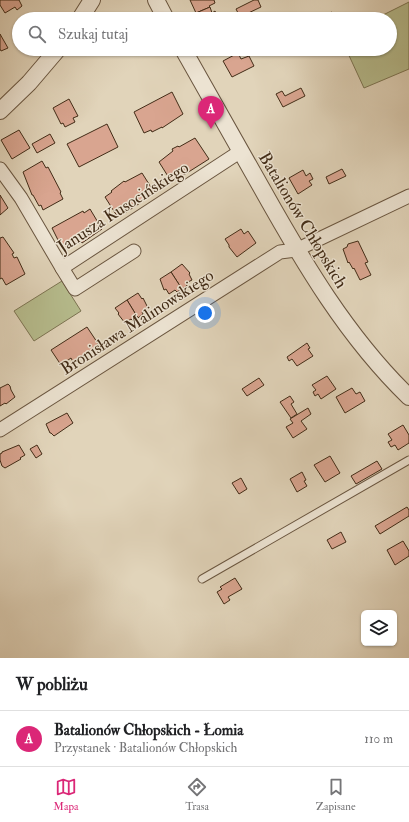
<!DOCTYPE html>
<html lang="pl">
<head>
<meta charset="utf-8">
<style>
  :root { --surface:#fff; --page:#f2f2f2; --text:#202124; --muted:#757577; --line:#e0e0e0; --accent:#db2777 }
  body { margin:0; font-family:"IM FELL Double Pica",serif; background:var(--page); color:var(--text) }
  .controls { position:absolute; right:12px; bottom:12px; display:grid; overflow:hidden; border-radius:6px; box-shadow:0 1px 3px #0004 }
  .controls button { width:36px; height:36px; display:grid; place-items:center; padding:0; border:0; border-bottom:1px solid var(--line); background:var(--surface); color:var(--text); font:20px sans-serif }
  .you { position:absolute; left:205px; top:313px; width:14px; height:14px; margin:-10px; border:3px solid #fff; border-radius:50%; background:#1a73e8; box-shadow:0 0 0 6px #1a73e833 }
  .badge { display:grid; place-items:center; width:26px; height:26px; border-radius:50%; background:var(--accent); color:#fff; font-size:13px; font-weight:700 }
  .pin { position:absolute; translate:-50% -33px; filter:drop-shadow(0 1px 2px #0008) }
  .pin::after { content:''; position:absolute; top:21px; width:14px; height:12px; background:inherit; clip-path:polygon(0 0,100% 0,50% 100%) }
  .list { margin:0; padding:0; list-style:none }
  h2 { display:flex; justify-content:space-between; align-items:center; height:52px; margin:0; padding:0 16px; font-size:17px }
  h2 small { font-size:13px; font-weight:400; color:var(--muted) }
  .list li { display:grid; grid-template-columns:26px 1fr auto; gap:12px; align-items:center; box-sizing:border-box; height:56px; padding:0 16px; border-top:1px solid var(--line) }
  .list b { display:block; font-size:15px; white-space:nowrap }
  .list p { margin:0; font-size:13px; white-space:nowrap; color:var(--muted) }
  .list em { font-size:13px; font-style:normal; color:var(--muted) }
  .icon { flex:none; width:22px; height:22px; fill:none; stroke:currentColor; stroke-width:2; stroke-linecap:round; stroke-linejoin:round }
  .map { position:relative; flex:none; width:409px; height:658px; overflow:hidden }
  .search { position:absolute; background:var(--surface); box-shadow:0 1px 3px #0004; left:12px; right:12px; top:12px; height:44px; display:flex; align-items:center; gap:10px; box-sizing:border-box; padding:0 14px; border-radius:22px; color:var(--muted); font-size:15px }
  .sheet { height:108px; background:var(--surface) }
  nav { display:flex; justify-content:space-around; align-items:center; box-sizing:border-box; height:56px; border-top:1px solid var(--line); background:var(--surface); font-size:11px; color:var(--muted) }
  nav a { display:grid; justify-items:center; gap:2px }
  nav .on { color:var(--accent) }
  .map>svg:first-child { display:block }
</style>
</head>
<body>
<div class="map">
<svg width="409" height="658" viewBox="0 0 409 658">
  <rect width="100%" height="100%" fill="#e1d4ba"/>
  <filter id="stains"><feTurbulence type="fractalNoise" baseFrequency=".005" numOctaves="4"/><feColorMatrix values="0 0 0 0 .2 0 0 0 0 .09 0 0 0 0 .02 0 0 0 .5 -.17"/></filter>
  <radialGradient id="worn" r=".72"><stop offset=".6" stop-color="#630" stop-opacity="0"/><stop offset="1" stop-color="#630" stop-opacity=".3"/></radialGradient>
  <!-- green -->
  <g fill="#b6bc8d" stroke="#7c7452">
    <path d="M 409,2 L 409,69 L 364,88 L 346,49 L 390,49 L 390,19 L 375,19 Z"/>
    <path d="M 62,281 L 81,311 L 34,341 L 14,311 Z"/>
  </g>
  <!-- building -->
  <g fill="#d9a590" stroke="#422c17">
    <path d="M 0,0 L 19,0 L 22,6 L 17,10 L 15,7 L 5,13 L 0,5 Z"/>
    <path d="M 190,0 L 214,0 L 215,3 L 209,6 L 210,7 L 196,13 Z"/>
    <path d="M 254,0 L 258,0 L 261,7 L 240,17 L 236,9 Z"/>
    <path d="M 210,7 L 212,13 L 215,11 L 219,19 L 199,19 L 196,13 Z"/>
    <path d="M 332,12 L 335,19 L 323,19 L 322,17 Z"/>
    <path d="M 0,34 L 8,48 L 1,51 L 0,49 Z"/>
    <path d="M 238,53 L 241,59 L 249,56 L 254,66 L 232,77 L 223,61 Z"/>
    <path d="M 301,88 L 305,96 L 283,107 L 276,94 L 282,91 L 285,96 Z"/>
    <path d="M 172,92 L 183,114 L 162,128 L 162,127 L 152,132 L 151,130 L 144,133 L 134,112 Z"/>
    <path d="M 69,99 L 78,116 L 73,118 L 75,122 L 65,127 L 63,123 L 61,124 L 53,108 Z"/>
    <path d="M 107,124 L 118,147 L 79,167 L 67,144 Z"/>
    <path d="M 19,130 L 30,148 L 12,159 L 1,140 Z"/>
    <path d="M 50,134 L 55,143 L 37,153 L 32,144 Z"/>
    <path d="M 195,138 L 209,159 L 179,178 L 178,177 L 171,181 L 159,162 L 173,151 L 172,149 L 178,146 L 179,147 Z"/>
    <path d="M 42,161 L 46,168 L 48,167 L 61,192 L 60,193 L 63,199 L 43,210 L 41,205 L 39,206 L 33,195 L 32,195 L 23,172 Z"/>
    <path d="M 342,169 L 346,176 L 329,184 L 326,177 Z"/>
    <path d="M 303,170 L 306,176 L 310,173 L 313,179 L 309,181 L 312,185 L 298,194 L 289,178 Z"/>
    <path d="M 142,173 L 154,192 L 148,196 L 149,197 L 125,213 L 124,211 L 117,216 L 105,197 L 112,192 L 111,191 L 124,181 L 125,182 Z"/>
    <path d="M 0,195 L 8,208 L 0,215 Z"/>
    <path d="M 90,209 L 102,229 L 82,243 L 81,242 L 70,248 L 69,247 L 63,250 L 52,228 L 83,211 L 84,213 Z"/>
    <path d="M 241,229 L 244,234 L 248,231 L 256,243 L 237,257 L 229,247 L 229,245 L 225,239 Z"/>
    <path d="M 3,237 L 14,253 L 12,254 L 14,258 L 17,257 L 25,274 L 6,285 L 2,278 L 0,279 L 0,238 Z"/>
    <path d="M 358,241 L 368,262 L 365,263 L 371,275 L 360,280 L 354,268 L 353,269 L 349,262 L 348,263 L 343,249 L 347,247 L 348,244 Z"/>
    <path d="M 182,264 L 190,273 L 189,274 L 192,280 L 186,283 L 187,286 L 182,289 L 171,272 Z"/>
    <path d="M 171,272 L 182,289 L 177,292 L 175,290 L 169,294 L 166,289 L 164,290 L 160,279 Z"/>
    <path d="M 138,293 L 142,299 L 143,298 L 148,308 L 142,312 L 143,314 L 138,318 L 127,300 Z"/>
    <path d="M 127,300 L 138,318 L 133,321 L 131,319 L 125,323 L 118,314 L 119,313 L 115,308 Z"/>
    <path d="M 87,327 L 99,345 L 73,362 L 71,358 L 61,365 L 51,350 Z"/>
    <path d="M 307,343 L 310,348 L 308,349 L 313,356 L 297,366 L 292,359 L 289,361 L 287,357 Z"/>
    <path d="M 327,376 L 336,389 L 321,399 L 318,394 L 315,396 L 313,392 L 316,390 L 312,385 Z"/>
    <path d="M 259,378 L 264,385 L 247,396 L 242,389 Z"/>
    <path d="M 8,384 L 10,386 L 11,390 L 15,397 L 6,404 L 5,403 L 0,406 L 0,388 Z"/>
    <path d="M 352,388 L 356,394 L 360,392 L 365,401 L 345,413 L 336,397 Z"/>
    <path d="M 290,396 L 294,402 L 291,404 L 297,414 L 291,418 L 280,402 Z"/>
    <path d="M 308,408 L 311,414 L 301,421 L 307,429 L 293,438 L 286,427 L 293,423 L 290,419 Z"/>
    <path d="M 67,413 L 73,423 L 54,436 L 51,433 L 50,433 L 46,424 Z"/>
    <path d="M 403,425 L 409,435 L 409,443 L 398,450 L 395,445 L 391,447 L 388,442 L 392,440 L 388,434 Z"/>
    <path d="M 19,445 L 25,455 L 20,458 L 21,459 L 5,468 L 2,466 L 0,460 L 0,454 L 2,453 L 2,452 Z"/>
    <path d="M 37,445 L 42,454 L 36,458 L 30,449 Z"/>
    <path d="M 330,456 L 340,473 L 325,482 L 314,465 Z"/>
    <path d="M 377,461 L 382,469 L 356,484 L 351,476 Z"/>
    <path d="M 302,472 L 306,480 L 304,481 L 307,486 L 297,492 L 290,479 Z"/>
    <path d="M 241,478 L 247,489 L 239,494 L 232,483 Z"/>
    <path d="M 407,507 L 409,510 L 409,516 L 380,534 L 375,526 Z"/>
    <path d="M 341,532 L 346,542 L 332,549 L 327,540 Z"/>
    <path d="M 403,541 L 409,551 L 409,556 L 395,565 L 387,550 Z"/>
    <path d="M 235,578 L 242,589 L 228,597 L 230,600 L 224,604 L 217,592 L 222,589 L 220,587 Z"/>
  </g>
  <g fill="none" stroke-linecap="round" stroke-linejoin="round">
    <defs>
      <path id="service" d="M 202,579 L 409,460"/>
      <g id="minor">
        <path d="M 0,169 L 21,198 L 62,268 L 241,151"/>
        <path d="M 62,268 L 75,289 L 134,251"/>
        <path d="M 0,430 L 280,252 L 296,250 L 409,196"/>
      </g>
      <g id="tertiary">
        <path d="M 156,0 L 166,19"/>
        <path d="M 80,19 L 92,0"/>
        <path d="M 183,49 C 209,95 235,141 261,187 C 303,262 347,337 409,397"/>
        <path d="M 0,111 L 29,83 L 58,49"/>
      </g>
    </defs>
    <!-- service casing -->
    <use href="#service" stroke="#6a5640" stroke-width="9"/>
    <!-- minor casing -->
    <use href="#minor" stroke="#6a5640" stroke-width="15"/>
    <!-- tertiary casing -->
    <use href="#tertiary" stroke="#6a5640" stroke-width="18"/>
    <!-- service -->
    <use href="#service" stroke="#ece3d2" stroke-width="7"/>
    <!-- minor -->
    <use href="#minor" stroke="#ece3d2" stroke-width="13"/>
    <!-- tertiary -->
    <use href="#tertiary" stroke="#ece3d2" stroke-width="16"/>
  </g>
  <g text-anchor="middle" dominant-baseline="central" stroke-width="3" stroke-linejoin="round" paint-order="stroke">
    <!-- street labels -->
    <g font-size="17" fill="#422c17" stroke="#ece3d2">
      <text transform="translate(123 207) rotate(-33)">Janusza Kusocińskiego</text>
      <text transform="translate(303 220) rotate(59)">Batalionów Chłopskich</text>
      <text transform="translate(137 322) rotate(-33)">Bronisława Malinowskiego</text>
    </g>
  </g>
  <rect width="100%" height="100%" filter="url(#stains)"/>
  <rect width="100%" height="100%" fill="url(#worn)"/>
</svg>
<div class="controls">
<button><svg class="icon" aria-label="layers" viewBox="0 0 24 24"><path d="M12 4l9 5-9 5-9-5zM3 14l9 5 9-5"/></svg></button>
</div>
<div class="you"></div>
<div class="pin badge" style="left:211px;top:129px">A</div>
<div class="search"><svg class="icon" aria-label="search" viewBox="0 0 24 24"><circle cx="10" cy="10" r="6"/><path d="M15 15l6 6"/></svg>Szukaj tutaj</div>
</div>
<section class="sheet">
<h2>W pobliżu<small></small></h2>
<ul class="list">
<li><span class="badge">A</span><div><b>Batalionów Chłopskich - Łomia</b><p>Przystanek · Batalionów Chłopskich</p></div><em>110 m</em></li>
</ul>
</section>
<nav>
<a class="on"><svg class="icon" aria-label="map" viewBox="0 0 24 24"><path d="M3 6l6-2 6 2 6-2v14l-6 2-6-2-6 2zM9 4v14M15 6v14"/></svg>Mapa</a>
<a><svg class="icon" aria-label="directions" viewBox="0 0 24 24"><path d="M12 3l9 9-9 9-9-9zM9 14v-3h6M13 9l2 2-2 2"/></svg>Trasa</a>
<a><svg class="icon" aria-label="saved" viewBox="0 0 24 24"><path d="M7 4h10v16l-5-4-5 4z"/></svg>Zapisane</a>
</nav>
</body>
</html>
